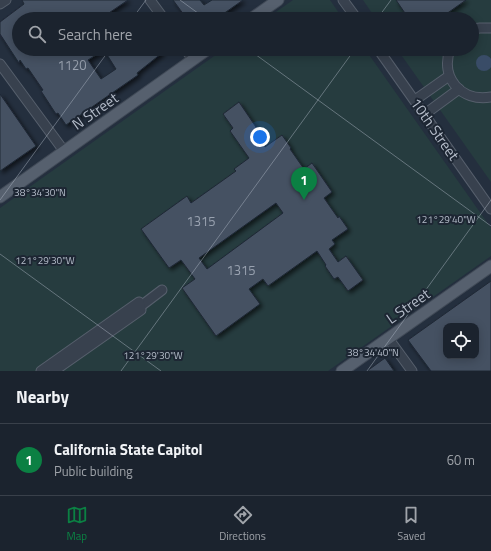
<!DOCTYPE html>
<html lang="en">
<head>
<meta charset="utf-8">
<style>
  :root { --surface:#1b232e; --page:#282f3a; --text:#f1f3f6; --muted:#a0a4aa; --line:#39404a; --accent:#0b8043 }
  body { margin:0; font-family:"Titillium Web",sans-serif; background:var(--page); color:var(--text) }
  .controls { position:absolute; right:12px; bottom:12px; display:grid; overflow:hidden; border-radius:8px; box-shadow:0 2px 10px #0003 }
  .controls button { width:36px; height:36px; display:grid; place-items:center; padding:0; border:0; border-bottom:1px solid var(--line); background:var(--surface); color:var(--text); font:20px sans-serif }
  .you { position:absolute; left:260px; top:137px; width:14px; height:14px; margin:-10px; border:3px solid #fff; border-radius:50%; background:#1a73e8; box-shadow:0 0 0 6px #1a73e833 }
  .badge { display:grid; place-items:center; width:26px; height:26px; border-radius:50%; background:var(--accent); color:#fff; font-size:13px; font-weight:700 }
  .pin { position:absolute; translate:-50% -33px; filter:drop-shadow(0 1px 2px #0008) }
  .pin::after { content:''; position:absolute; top:21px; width:14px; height:12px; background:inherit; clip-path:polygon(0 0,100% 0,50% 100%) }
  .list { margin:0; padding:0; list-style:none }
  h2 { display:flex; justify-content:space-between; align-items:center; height:52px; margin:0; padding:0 16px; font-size:17px }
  h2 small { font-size:13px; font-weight:400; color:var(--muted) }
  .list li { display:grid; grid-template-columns:26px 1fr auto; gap:12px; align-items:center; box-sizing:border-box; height:72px; padding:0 16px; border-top:1px solid var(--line) }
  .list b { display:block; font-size:15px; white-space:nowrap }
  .list p { margin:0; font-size:13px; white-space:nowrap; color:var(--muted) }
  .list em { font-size:13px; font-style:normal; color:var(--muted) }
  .icon { flex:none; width:22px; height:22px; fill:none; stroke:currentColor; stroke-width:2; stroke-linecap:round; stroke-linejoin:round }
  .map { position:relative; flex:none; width:491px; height:371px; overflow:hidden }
  .search { position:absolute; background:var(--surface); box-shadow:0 2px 10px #0003; left:12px; right:12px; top:12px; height:44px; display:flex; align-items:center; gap:10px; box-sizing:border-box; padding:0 14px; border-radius:22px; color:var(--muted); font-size:15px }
  .sheet { height:124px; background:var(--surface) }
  nav { display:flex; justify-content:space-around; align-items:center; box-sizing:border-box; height:56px; border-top:1px solid var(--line); background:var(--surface); font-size:11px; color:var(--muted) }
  nav a { display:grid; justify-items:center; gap:2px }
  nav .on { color:var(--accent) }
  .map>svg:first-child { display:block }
</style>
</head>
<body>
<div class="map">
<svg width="491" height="371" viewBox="0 0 491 371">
  <defs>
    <filter id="shadow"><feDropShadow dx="2.5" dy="2.5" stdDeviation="2" flood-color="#0009"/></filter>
  </defs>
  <rect width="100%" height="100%" fill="#242f3e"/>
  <!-- green -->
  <g fill="#263c3f">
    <path d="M 293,0 L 330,0 L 343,19 L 266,19 Z"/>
    <path d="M 363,0 L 491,0 L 491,182 L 397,49 L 472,49 L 472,19 L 376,19 Z"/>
    <path d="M 224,49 L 365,49 L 491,228 L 491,256 L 328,371 L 0,371 L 0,208 Z"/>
  </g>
  <!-- water -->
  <circle fill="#394c67" cx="484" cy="63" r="8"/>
  <!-- building -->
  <g fill="#455162" stroke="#1f2835" fill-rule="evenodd" filter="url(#shadow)">
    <path d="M 22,0 L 128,0 L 100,19 L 19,19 L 19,49 L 159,49 L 162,53 L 137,73 L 138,75 L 66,125 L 58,113 L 56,114 L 41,91 L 43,90 L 28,68 L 26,69 L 20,60 L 19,63 L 0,34 L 0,22 L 24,4 ZM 104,50 L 116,69 L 101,79 L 88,60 Z"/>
    <path d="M 173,0 L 200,0 L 204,5 L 212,0 L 243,0 L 216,19 L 187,19 Z"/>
    <path d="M 396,0 L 466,0 L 439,19 L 409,19 Z"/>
    <path d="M 0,94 L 36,146 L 0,171 Z"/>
    <path d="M 239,102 L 262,136 L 265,147 L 282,135 L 291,148 L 290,149 L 304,169 L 312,163 L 332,192 L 324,198 L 338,218 L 339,216 L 348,229 L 332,240 L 335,244 L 329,249 L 338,262 L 346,256 L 363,280 L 348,291 L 338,277 L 334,279 L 325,266 L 326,265 L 317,251 L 268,286 L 263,279 L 249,289 L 260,304 L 216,336 L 182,288 L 195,279 L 181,260 L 169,268 L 141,229 L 187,196 L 191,203 L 236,171 L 234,169 L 249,158 L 230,131 L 233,128 L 223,114 ZM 276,203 L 283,213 L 207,269 L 199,258 Z"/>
    <path d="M 491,281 L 491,371 L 431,371 L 408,340 ZM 446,326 L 476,326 L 476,356 L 446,356 Z"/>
    <path d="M 385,358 L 394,371 L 367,371 Z"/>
  </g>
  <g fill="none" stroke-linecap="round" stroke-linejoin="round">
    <defs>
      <g id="minor">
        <path d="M 150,0 L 164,19"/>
        <path d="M 343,0 L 357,19"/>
        <path d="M 0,4 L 6,0"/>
        <path d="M 472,29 L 480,28 L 491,28"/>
        <path d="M 185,49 L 193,59"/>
        <path d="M 378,49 L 491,209"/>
        <path d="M 450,49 C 440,78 461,102 491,97"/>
        <path d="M 0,64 L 64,151"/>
        <path d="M 415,100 L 449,76"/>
        <path d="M 425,114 L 459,89"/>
        <path d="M 137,309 L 162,290"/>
        <path d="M 388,338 L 412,371"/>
        <path d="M 41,371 L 139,302 L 141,310 L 54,371"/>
      </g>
      <g id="major">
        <path d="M 251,19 L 278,0"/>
        <path d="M 0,197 L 208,49"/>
        <path d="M 342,371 L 491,266"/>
      </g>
    </defs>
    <!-- minor casing -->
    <use href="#minor" stroke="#565f6c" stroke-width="11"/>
    <!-- major casing -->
    <use href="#major" stroke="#414a57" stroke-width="13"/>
    <!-- minor -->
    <use href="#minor" stroke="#38414e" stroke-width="9"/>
    <!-- major -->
    <use href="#major" stroke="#56606e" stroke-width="11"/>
  </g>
  <!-- ticks -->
  <path fill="none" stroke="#b4bcc9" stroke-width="1" stroke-opacity="0.45" d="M 180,0 L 206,19M 132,19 L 146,0M 377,19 L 391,0M 248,49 L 491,226M 0,200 L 110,49M 0,254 L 161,371M 121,371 L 355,49M 367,371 L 491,200"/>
  <g text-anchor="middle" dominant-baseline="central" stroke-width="4" stroke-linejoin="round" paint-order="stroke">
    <!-- number labels -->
    <g font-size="13" fill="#98a1af">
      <text x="72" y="65">1120</text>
      <text x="201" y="221">1315</text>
      <text x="241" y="270">1315</text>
    </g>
    <!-- street labels -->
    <g font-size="15" fill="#b4bcc9" stroke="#1d2633">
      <text transform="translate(95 111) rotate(-35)">N Street</text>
      <text transform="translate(435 129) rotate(55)">10th Street</text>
      <text transform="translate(408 306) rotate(-35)">L Street</text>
    </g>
  </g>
  <g font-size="10" text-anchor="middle" fill="#b4bcc9" stroke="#1d2633" stroke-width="4" stroke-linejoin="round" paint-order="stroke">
    <text x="40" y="196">38°34'30"N</text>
    <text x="446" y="223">121°29'40"W</text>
    <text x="45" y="264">121°29'30"W</text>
    <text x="373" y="356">38°34'40"N</text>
    <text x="153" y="359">121°29'30"W</text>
  </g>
</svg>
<div class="controls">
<button><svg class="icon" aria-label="locate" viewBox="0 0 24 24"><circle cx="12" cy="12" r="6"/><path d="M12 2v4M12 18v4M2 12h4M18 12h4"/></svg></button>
</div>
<div class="you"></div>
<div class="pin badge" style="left:304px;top:200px">1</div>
<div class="search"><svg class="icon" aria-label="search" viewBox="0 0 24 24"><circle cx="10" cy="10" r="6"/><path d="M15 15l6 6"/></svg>Search here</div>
</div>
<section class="sheet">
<h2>Nearby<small></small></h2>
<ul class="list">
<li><span class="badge">1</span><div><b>California State Capitol</b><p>Public building</p></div><em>60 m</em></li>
</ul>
</section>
<nav>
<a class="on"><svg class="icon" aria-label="map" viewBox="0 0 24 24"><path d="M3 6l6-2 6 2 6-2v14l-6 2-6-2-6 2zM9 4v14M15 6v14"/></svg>Map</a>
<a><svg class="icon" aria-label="directions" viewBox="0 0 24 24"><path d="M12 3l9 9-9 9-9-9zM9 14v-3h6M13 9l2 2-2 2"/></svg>Directions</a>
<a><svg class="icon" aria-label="saved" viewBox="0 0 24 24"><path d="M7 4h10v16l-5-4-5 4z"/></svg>Saved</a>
</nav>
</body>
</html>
